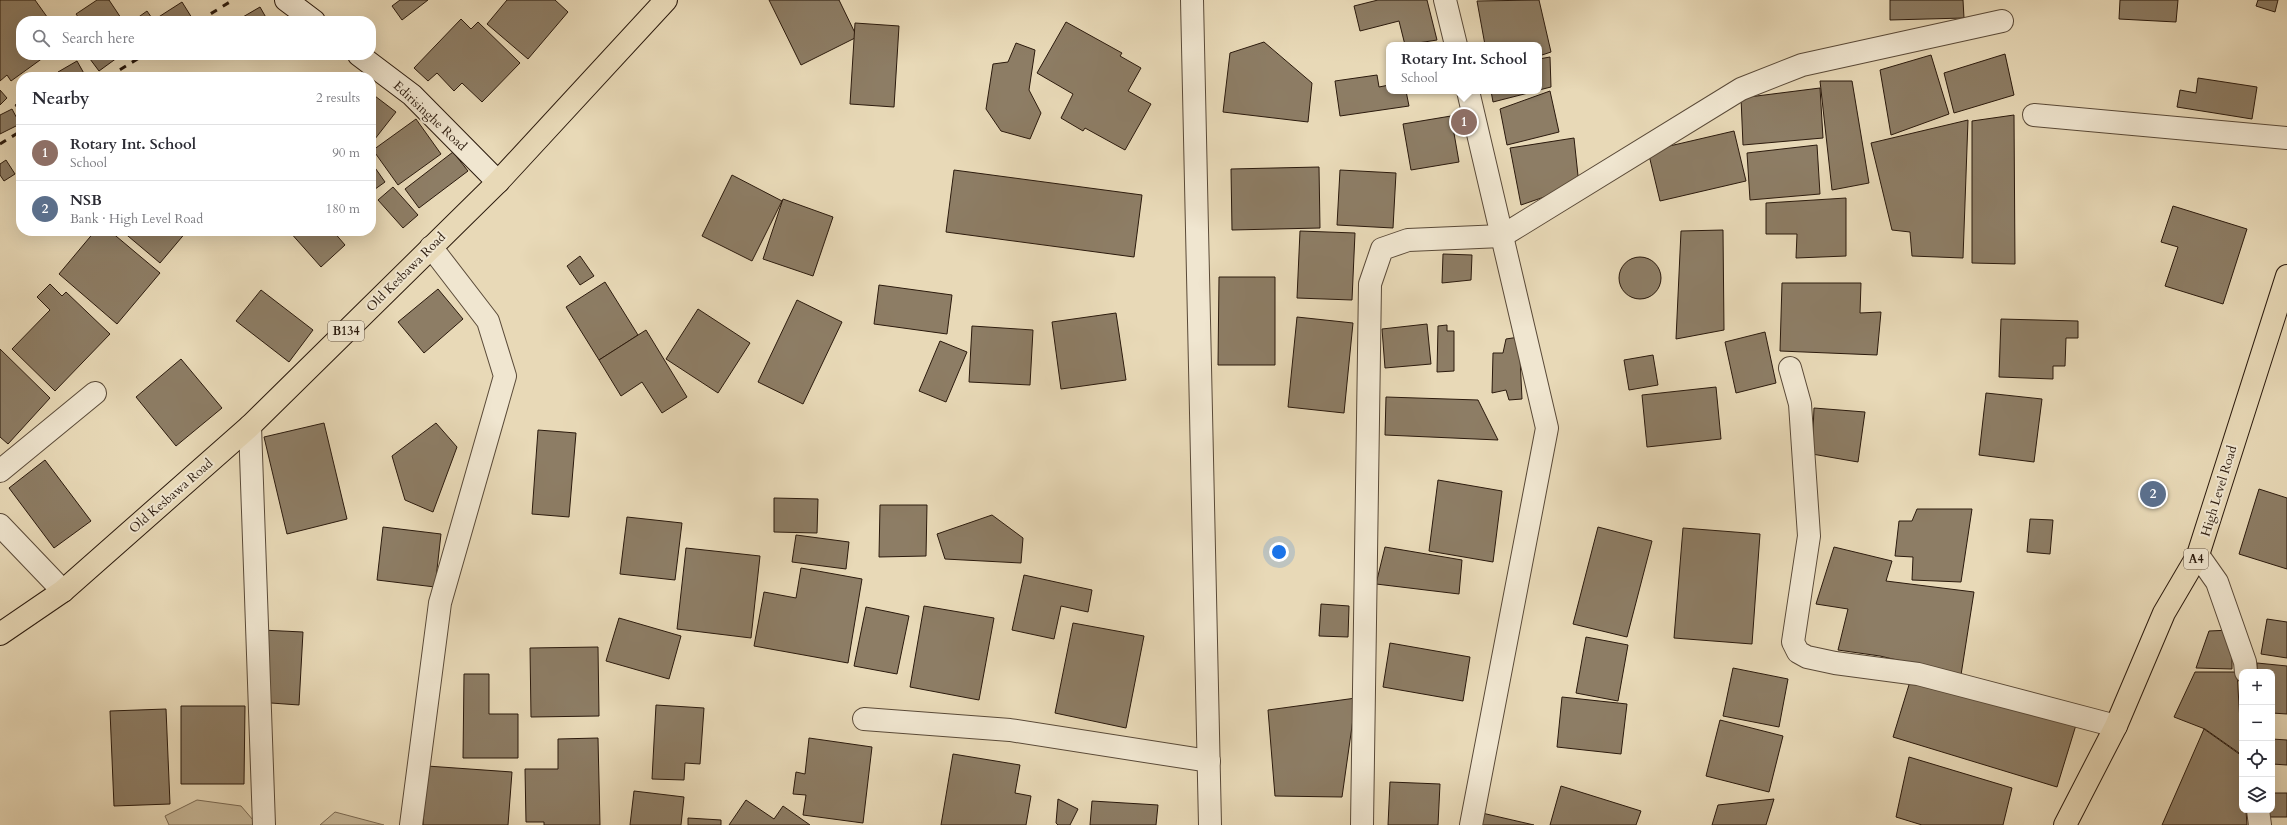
<!DOCTYPE html>
<html lang="en">
<head>
<meta charset="utf-8">
<style>
  :root { --surface:#fff; --page:#f2f2f3; --text:#2b2b33; --muted:#7c7c81; --line:#e1e1e2; --accent:#0b8043 }
  body { margin:0; font-family:Cardo,serif; background:var(--page); color:var(--text) }
  .controls { position:absolute; right:12px; bottom:12px; display:grid; overflow:hidden; border-radius:8px; box-shadow:0 4px 16px #0002 }
  .controls button { width:36px; height:36px; display:grid; place-items:center; padding:0; border:0; border-bottom:1px solid var(--line); background:var(--surface); color:var(--text); font:20px sans-serif }
  .you { position:absolute; left:1279px; top:552px; width:14px; height:14px; margin:-10px; border:3px solid #fff; border-radius:50%; background:#1a73e8; box-shadow:0 0 0 6px #1a73e833 }
  .badge { display:grid; place-items:center; width:26px; height:26px; border-radius:50%; background:var(--accent); color:#fff; font-size:13px; font-weight:700 }
  .pin { position:absolute; translate:-50% -50%; border:2px solid #fff; box-shadow:0 1px 4px #0006 }
  .popup { position:absolute; left:1386px; top:42px; width:156px; height:52px; box-sizing:border-box; display:grid; place-content:center; border-radius:8px; background:var(--surface); filter:drop-shadow(0 1px 3px #0005); font-size:13px; white-space:nowrap; color:var(--muted) }
  .popup b { font-size:15px; color:var(--text) }
  .popup::after { content:''; position:absolute; left:50%; top:100%; margin-left:-8px; border:8px solid transparent; border-top-color:var(--surface) }
  .list { margin:0; padding:0; list-style:none }
  h2 { display:flex; justify-content:space-between; align-items:center; height:52px; margin:0; padding:0 16px; font-size:17px }
  h2 small { font-size:13px; font-weight:400; color:var(--muted) }
  .list li { display:grid; grid-template-columns:26px 1fr auto; gap:12px; align-items:center; box-sizing:border-box; height:56px; padding:0 16px; border-top:1px solid var(--line) }
  .list b { display:block; font-size:15px; white-space:nowrap }
  .list p { margin:0; font-size:13px; white-space:nowrap; color:var(--muted) }
  .list em { font-size:13px; font-style:normal; color:var(--muted) }
  .icon { flex:none; width:22px; height:22px; fill:none; stroke:currentColor; stroke-width:2; stroke-linecap:round; stroke-linejoin:round }
  .map { position:relative; flex:none; width:2287px; height:825px; overflow:hidden }
  .search { position:absolute; background:var(--surface); box-shadow:0 4px 16px #0002; left:16px; top:16px; width:360px; height:44px; display:flex; align-items:center; gap:10px; box-sizing:border-box; padding:0 14px; border-radius:16px; color:var(--muted); font-size:15px }
  .panel { position:absolute; background:var(--surface); box-shadow:0 4px 16px #0002; left:16px; top:72px; width:360px; height:164px; border-radius:16px }
  .map>svg:first-child { display:block }
</style>
</head>
<body>
<div class="map">
<svg width="2287" height="825" viewBox="0 0 2287 825">
  <rect width="100%" height="100%" fill="#e8d9b7"/>
  <filter id="stains"><feTurbulence type="fractalNoise" baseFrequency=".005" numOctaves="4"/><feColorMatrix values="0 0 0 0 .2 0 0 0 0 .09 0 0 0 0 .02 0 0 0 .5 -.17"/></filter>
  <radialGradient id="worn" r=".72"><stop offset=".6" stop-color="#630" stop-opacity="0"/><stop offset="1" stop-color="#630" stop-opacity=".3"/></radialGradient>
  <!-- green -->
  <g fill="#c8b99a" stroke="#7a6a54">
    <path d="M 197,800 L 241,806 L 253,820 L 253,825 L 169,825 L 165,816 Z"/>
    <path d="M 335,812 L 384,825 L 320,825 Z"/>
  </g>
  <!-- building -->
  <g fill="#8d7d65" stroke="#2b1a0d">
    <path d="M 0,0 L 35,0 L 50,21 L 21,21 L 21,55 L 47,55 L 11,81 L 7,75 L 0,81 Z"/>
    <path d="M 97,0 L 109,0 L 123,21 L 81,21 L 76,14 Z"/>
    <path d="M 400,0 L 428,0 L 402,20 L 392,6 Z"/>
    <path d="M 507,0 L 555,0 L 568,12 L 528,59 L 487,24 Z"/>
    <path d="M 769,0 L 839,0 L 857,37 L 801,65 Z"/>
    <path d="M 1378,0 L 1427,0 L 1437,40 L 1405,45 L 1399,21 L 1360,31 L 1354,6 Z"/>
    <path d="M 1539,0 L 1551,52 L 1539,56 L 1539,45 L 1485,45 L 1477,1 Z"/>
    <path d="M 1890,0 L 1963,0 L 1964,18 L 1890,20 Z"/>
    <path d="M 2120,0 L 2178,0 L 2176,22 L 2119,19 Z"/>
    <path d="M 2258,0 L 2278,0 L 2275,12 L 2256,6 Z"/>
    <path d="M 182,2 L 192,18 L 187,21 L 158,21 L 157,18 Z"/>
    <path d="M 260,7 L 268,21 L 236,21 Z"/>
    <path d="M 147,11 L 154,21 L 133,21 Z"/>
    <path d="M 461,19 L 471,29 L 478,22 L 520,63 L 482,102 L 462,83 L 454,91 L 437,73 L 428,81 L 414,68 Z"/>
    <path d="M 1066,22 L 1122,53 L 1120,56 L 1141,68 L 1128,91 L 1151,104 L 1125,150 L 1085,128 L 1083,131 L 1061,118 L 1073,94 L 1037,73 Z"/>
    <path d="M 855,23 L 899,26 L 894,107 L 850,104 Z"/>
    <path d="M 1264,42 L 1312,83 L 1308,122 L 1223,112 L 1230,53 Z"/>
    <path d="M 1016,43 L 1035,50 L 1029,90 L 1041,113 L 1030,139 L 1001,131 L 986,109 L 993,64 L 1008,62 Z"/>
    <path d="M 2005,54 L 2014,95 L 1954,113 L 1944,73 Z"/>
    <path d="M 87,55 L 121,55 L 99,71 Z"/>
    <path d="M 1931,55 L 1949,114 L 1891,135 L 1880,70 Z"/>
    <path d="M 1550,57 L 1551,87 L 1539,90 L 1539,59 Z"/>
    <path d="M 77,61 L 86,77 L 60,77 L 58,72 Z"/>
    <path d="M 1377,75 L 1379,87 L 1389,85 L 1389,91 L 1406,91 L 1409,106 L 1340,116 L 1335,81 Z"/>
    <path d="M 2198,78 L 2257,87 L 2252,119 L 2177,107 L 2180,90 L 2196,93 Z"/>
    <path d="M 1820,81 L 1852,81 L 1869,183 L 1832,190 Z"/>
    <path d="M 1820,88 L 1823,138 L 1743,145 L 1741,98 Z"/>
    <path d="M 0,90 L 7,98 L 0,105 Z"/>
    <path d="M 1491,91 L 1536,91 L 1493,102 Z"/>
    <path d="M 1550,91 L 1559,132 L 1507,145 L 1500,109 Z"/>
    <path d="M 371,93 L 396,112 L 371,144 Z"/>
    <path d="M 21,101 L 21,114 L 15,105 Z"/>
    <path d="M 12,109 L 20,124 L 0,134 L 0,115 Z"/>
    <path d="M 2014,115 L 2015,264 L 1972,263 L 1972,121 Z"/>
    <path d="M 1451,116 L 1459,162 L 1411,170 L 1403,124 Z"/>
    <path d="M 416,119 L 441,154 L 398,185 L 373,150 Z"/>
    <path d="M 1968,120 L 1963,258 L 1912,256 L 1910,232 L 1892,230 L 1871,143 Z"/>
    <path d="M 1734,131 L 1746,181 L 1660,201 L 1648,151 Z"/>
    <path d="M 1574,138 L 1579,185 L 1521,205 L 1510,148 Z"/>
    <path d="M 1817,145 L 1820,194 L 1750,200 L 1747,153 Z"/>
    <path d="M 453,152 L 468,171 L 419,208 L 405,189 Z"/>
    <path d="M 6,160 L 15,174 L 4,181 L 0,175 L 0,164 Z"/>
    <path d="M 371,162 L 385,182 L 371,192 Z"/>
    <path d="M 1319,167 L 1320,228 L 1232,230 L 1231,169 Z"/>
    <path d="M 954,170 L 1142,195 L 1134,257 L 946,232 Z"/>
    <path d="M 1340,170 L 1396,173 L 1393,228 L 1337,225 Z"/>
    <path d="M 732,175 L 782,201 L 752,261 L 702,236 Z"/>
    <path d="M 393,187 L 418,215 L 403,228 L 378,200 Z"/>
    <path d="M 1846,198 L 1846,256 L 1796,258 L 1797,234 L 1766,234 L 1766,203 Z"/>
    <path d="M 783,199 L 833,217 L 813,276 L 763,259 Z"/>
    <path d="M 2173,206 L 2247,229 L 2223,304 L 2165,286 L 2178,247 L 2161,242 Z"/>
    <path d="M 1723,230 L 1724,330 L 1676,339 L 1681,231 Z"/>
    <path d="M 95,231 L 110,231 L 160,273 L 117,324 L 59,274 Z"/>
    <path d="M 122,231 L 187,231 L 160,263 Z"/>
    <path d="M 289,231 L 333,231 L 345,245 L 321,267 Z"/>
    <path d="M 1300,231 L 1355,233 L 1352,300 L 1297,298 Z"/>
    <path d="M 1443,254 L 1472,255 L 1471,280 L 1442,283 Z"/>
    <path d="M 580,256 L 594,276 L 580,285 L 567,266 Z"/>
    <circle cx="1640" cy="278" r="21"/>
    <path d="M 1219,277 L 1275,277 L 1275,365 L 1218,365 Z"/>
    <path d="M 605,282 L 638,335 L 599,360 L 566,307 Z"/>
    <path d="M 1782,283 L 1861,283 L 1860,313 L 1881,312 L 1877,355 L 1780,351 Z"/>
    <path d="M 50,284 L 62,296 L 66,292 L 110,334 L 55,391 L 12,349 L 50,310 L 37,297 Z"/>
    <path d="M 879,285 L 952,295 L 947,334 L 874,324 Z"/>
    <path d="M 438,289 L 463,319 L 424,353 L 398,322 Z"/>
    <path d="M 261,290 L 313,330 L 289,362 L 236,321 Z"/>
    <path d="M 797,300 L 842,322 L 803,404 L 758,382 Z"/>
    <path d="M 698,309 L 750,343 L 718,393 L 666,359 Z"/>
    <path d="M 1116,313 L 1126,380 L 1061,389 L 1052,322 Z"/>
    <path d="M 1297,317 L 1353,323 L 1344,413 L 1288,407 Z"/>
    <path d="M 2001,319 L 2078,321 L 2078,338 L 2066,338 L 2065,366 L 2053,366 L 2053,379 L 1999,377 Z"/>
    <path d="M 1427,324 L 1431,364 L 1385,368 L 1382,329 Z"/>
    <path d="M 1447,325 L 1447,331 L 1454,331 L 1454,371 L 1437,372 L 1438,326 Z"/>
    <path d="M 972,326 L 1033,330 L 1030,385 L 969,382 Z"/>
    <path d="M 646,330 L 687,397 L 662,413 L 642,382 L 621,396 L 599,360 Z"/>
    <path d="M 1765,332 L 1776,383 L 1736,393 L 1725,342 Z"/>
    <path d="M 1519,337 L 1522,399 L 1509,400 L 1506,390 L 1492,393 L 1493,353 L 1503,353 L 1506,339 Z"/>
    <path d="M 940,341 L 967,352 L 946,402 L 919,391 Z"/>
    <path d="M 0,349 L 50,398 L 8,444 L 0,437 Z"/>
    <path d="M 1653,355 L 1658,385 L 1629,390 L 1624,360 Z"/>
    <path d="M 181,359 L 222,408 L 176,446 L 136,397 Z"/>
    <path d="M 1716,387 L 1721,439 L 1647,447 L 1642,395 Z"/>
    <path d="M 1986,393 L 2042,399 L 2034,462 L 1979,455 Z"/>
    <path d="M 1386,397 L 1478,400 L 1498,440 L 1385,435 Z"/>
    <path d="M 1814,408 L 1865,412 L 1858,462 L 1812,454 Z"/>
    <path d="M 324,423 L 347,519 L 287,534 L 264,437 Z"/>
    <path d="M 436,423 L 457,447 L 433,512 L 405,500 L 392,456 Z"/>
    <path d="M 538,430 L 576,433 L 569,517 L 532,514 Z"/>
    <path d="M 45,460 L 91,521 L 54,548 L 9,488 Z"/>
    <path d="M 1438,480 L 1502,491 L 1493,562 L 1429,551 Z"/>
    <path d="M 2259,489 L 2287,498 L 2287,569 L 2239,554 Z"/>
    <path d="M 774,498 L 818,499 L 817,533 L 774,532 Z"/>
    <path d="M 880,505 L 927,505 L 926,556 L 879,557 Z"/>
    <path d="M 1917,509 L 1972,509 L 1961,582 L 1912,580 L 1913,557 L 1895,556 L 1899,521 L 1912,521 Z"/>
    <path d="M 992,515 L 1023,538 L 1021,563 L 945,559 L 937,534 Z"/>
    <path d="M 627,517 L 682,523 L 675,580 L 620,574 Z"/>
    <path d="M 2030,519 L 2053,520 L 2050,554 L 2027,552 Z"/>
    <path d="M 383,527 L 441,534 L 435,587 L 377,580 Z"/>
    <path d="M 1598,527 L 1652,541 L 1627,637 L 1573,624 Z"/>
    <path d="M 1683,528 L 1760,534 L 1752,644 L 1674,638 Z"/>
    <path d="M 796,535 L 849,542 L 846,569 L 792,562 Z"/>
    <path d="M 1385,547 L 1462,560 L 1459,594 L 1376,584 Z"/>
    <path d="M 1834,547 L 1892,561 L 1886,581 L 1974,592 L 1961,675 L 1880,656 L 1838,650 L 1848,609 L 1816,604 Z"/>
    <path d="M 686,548 L 760,556 L 751,638 L 677,629 Z"/>
    <path d="M 801,568 L 862,579 L 848,663 L 754,646 L 764,592 L 796,598 Z"/>
    <path d="M 1024,575 L 1092,590 L 1088,612 L 1061,606 L 1054,639 L 1012,630 Z"/>
    <path d="M 1321,604 L 1349,606 L 1348,637 L 1319,636 Z"/>
    <path d="M 924,606 L 994,618 L 979,700 L 910,687 Z"/>
    <path d="M 866,607 L 909,616 L 897,674 L 854,666 Z"/>
    <path d="M 619,618 L 681,636 L 669,679 L 606,661 Z"/>
    <path d="M 2267,619 L 2287,622 L 2287,658 L 2261,654 Z"/>
    <path d="M 1073,623 L 1144,636 L 1126,728 L 1055,713 Z"/>
    <path d="M 261,630 L 303,632 L 299,705 L 257,702 Z"/>
    <path d="M 2232,630 L 2232,669 L 2196,668 L 2209,631 Z"/>
    <path d="M 1586,637 L 1628,645 L 1618,701 L 1576,693 Z"/>
    <path d="M 1390,643 L 1470,657 L 1463,701 L 1383,687 Z"/>
    <path d="M 598,647 L 599,716 L 531,717 L 530,648 Z"/>
    <path d="M 2257,663 L 2287,666 L 2287,714 L 2272,713 L 2272,672 L 2257,672 Z"/>
    <path d="M 1733,668 L 1788,679 L 1779,727 L 1723,716 Z"/>
    <path d="M 2195,672 L 2237,672 L 2242,755 L 2205,729 L 2174,717 Z"/>
    <path d="M 464,674 L 489,674 L 489,714 L 518,714 L 518,758 L 463,758 Z"/>
    <path d="M 1912,675 L 2076,725 L 2057,787 L 1893,737 Z"/>
    <path d="M 1562,697 L 1627,704 L 1621,754 L 1557,747 Z"/>
    <path d="M 1356,698 L 1342,797 L 1275,796 L 1268,710 Z"/>
    <path d="M 656,705 L 704,708 L 700,764 L 685,763 L 684,780 L 652,779 Z"/>
    <path d="M 181,706 L 245,706 L 244,784 L 181,784 Z"/>
    <path d="M 166,709 L 170,804 L 114,806 L 110,711 Z"/>
    <path d="M 1720,720 L 1783,736 L 1769,792 L 1706,776 Z"/>
    <path d="M 2204,729 L 2242,756 L 2242,810 L 2246,810 L 2247,825 L 2162,825 Z"/>
    <path d="M 598,738 L 600,825 L 544,825 L 544,822 L 526,822 L 525,769 L 558,769 L 558,739 Z"/>
    <path d="M 809,738 L 872,747 L 863,823 L 803,815 L 806,795 L 793,794 L 796,772 L 805,774 Z"/>
    <path d="M 2272,739 L 2287,740 L 2287,765 L 2272,764 Z"/>
    <path d="M 953,754 L 1020,765 L 1015,793 L 1031,796 L 1026,825 L 941,825 Z"/>
    <path d="M 1909,757 L 2012,788 L 2003,825 L 1922,825 L 1896,817 Z"/>
    <path d="M 427,766 L 512,772 L 508,825 L 423,825 Z"/>
    <path d="M 1390,782 L 1440,784 L 1438,825 L 1388,825 Z"/>
    <path d="M 1561,786 L 1641,811 L 1636,825 L 1550,825 Z"/>
    <path d="M 634,791 L 684,797 L 681,825 L 630,825 Z"/>
    <path d="M 2272,793 L 2287,793 L 2287,817 L 2265,817 L 2265,810 L 2272,810 Z"/>
    <path d="M 1058,799 L 1078,809 L 1070,825 L 1058,825 L 1056,823 Z"/>
    <path d="M 1774,799 L 1766,825 L 1712,825 L 1718,805 Z"/>
    <path d="M 746,800 L 774,819 L 783,806 L 810,825 L 729,825 Z"/>
    <path d="M 1092,801 L 1158,805 L 1156,825 L 1090,825 Z"/>
    <path d="M 1482,813 L 1534,825 L 1479,825 Z"/>
    <path d="M 688,818 L 721,820 L 721,825 L 688,825 Z"/>
  </g>
  <g fill="none" stroke-linecap="round" stroke-linejoin="round">
    <defs>
      <g id="minor">
        <path d="M 1192,0 L 1210,825"/>
        <path d="M 1445,0 L 1456,45"/>
        <path d="M 1468,91 L 1547,428 L 1471,825"/>
        <path d="M 2034,115 L 2287,138"/>
        <path d="M 1790,368 L 1800,404 L 1809,536 L 1793,642 L 1798,652 L 1807,657 L 1835,663 L 1918,674 L 2116,726"/>
        <path d="M 250,426 L 264,825"/>
        <path d="M 0,471 L 95,393"/>
        <path d="M 0,525 L 63,591"/>
        <path d="M 2198,555 L 2217,582 L 2245,662 L 2246,672"/>
        <path d="M 864,719 L 1010,730 L 1209,761"/>
        <path d="M 2258,810 L 2260,825"/>
        <path d="M 411,825 L 440,603 L 505,376 L 488,321 L 431,247"/>
        <path d="M 1362,825 L 1370,284 L 1382,249 L 1408,240 L 1502,236 L 1741,89 L 1802,65 L 2002,21"/>
      </g>
      <g id="secondary">
        <path d="M 286,0 L 314,21"/>
        <path d="M 359,55 L 412,95 L 498,182"/>
      </g>
      <path id="primary" d="M 0,634 L 63,591 L 250,426 L 498,182 L 666,0"/>
      <path id="trunk" d="M 2065,825 L 2116,726 L 2164,613 L 2198,555 L 2287,276"/>
    </defs>
    <!-- minor casing -->
    <use href="#minor" stroke="#5a4a38" stroke-width="24"/>
    <!-- secondary casing -->
    <use href="#secondary" stroke="#2b1a0d" stroke-width="24"/>
    <!-- primary casing -->
    <use href="#primary" stroke="#2b1a0d" stroke-width="24"/>
    <!-- trunk casing -->
    <use href="#trunk" stroke="#2b1a0d" stroke-width="24"/>
    <!-- minor -->
    <use href="#minor" stroke="#f0e6d0" stroke-width="22"/>
    <!-- secondary -->
    <use href="#secondary" stroke="#f0e6d0" stroke-width="22"/>
    <!-- primary -->
    <use href="#primary" stroke="#e8d9b7" stroke-width="22"/>
    <!-- trunk -->
    <use href="#trunk" stroke="#e8d9b7" stroke-width="22"/>
    <!-- rail -->
    <g stroke="#2b1a0d" stroke-width="3" stroke-dasharray="7 7" stroke-linecap="butt">
      <path d="M 199,21 L 233,0"/>
      <path d="M 108,77 L 144,55"/>
      <path d="M 0,144 L 21,131"/>
    </g>
  </g>
  <g text-anchor="middle" dominant-baseline="central" stroke-width="4" stroke-linejoin="round" paint-order="stroke">
    <!-- shield labels -->
    <g fill="#f0e6d0" stroke="#665748" stroke-width="1">
      <rect x="328" y="321" width="36" height="20" rx="3"/>
      <rect x="2184" y="549" width="24" height="20" rx="3"/>
    </g>
    <g font-size="12" font-weight="bold" fill="#2b1a0d">
      <text x="346" y="331">B134</text>
      <text x="2196" y="559">A4</text>
    </g>
    <!-- street labels -->
    <g font-size="13" fill="#2b1a0d" stroke="#f0e6d0">
      <text transform="translate(430 116) rotate(43)">Edirisinghe Road</text>
      <text transform="translate(406 272) rotate(-45)">Old Kesbawa Road</text>
      <text transform="translate(2219 491) rotate(-73)">High Level Road</text>
      <text transform="translate(171 496) rotate(-41)">Old Kesbawa Road</text>
    </g>
  </g>
  <rect width="100%" height="100%" filter="url(#stains)"/>
  <rect width="100%" height="100%" fill="url(#worn)"/>
</svg>
<div class="controls">
<button>+</button>
<button>−</button>
<button><svg class="icon" aria-label="locate" viewBox="0 0 24 24"><circle cx="12" cy="12" r="6"/><path d="M12 2v4M12 18v4M2 12h4M18 12h4"/></svg></button>
<button><svg class="icon" aria-label="layers" viewBox="0 0 24 24"><path d="M12 4l9 5-9 5-9-5zM3 14l9 5 9-5"/></svg></button>
</div>
<div class="you"></div>
<div class="pin badge" style="left:1464px;top:122px;background:#8d6e63">1</div>
<div class="popup"><b>Rotary Int. School</b>School</div>
<div class="pin badge" style="left:2153px;top:494px;background:#5c6f8a">2</div>
<div class="search"><svg class="icon" aria-label="search" viewBox="0 0 24 24"><circle cx="10" cy="10" r="6"/><path d="M15 15l6 6"/></svg>Search here</div>
<section class="panel">
<h2>Nearby<small>2 results</small></h2>
<ul class="list">
<li><span class="badge" style="background:#8d6e63">1</span><div><b>Rotary Int. School</b><p>School</p></div><em>90 m</em></li>
<li><span class="badge" style="background:#5c6f8a">2</span><div><b>NSB</b><p>Bank · High Level Road</p></div><em>180 m</em></li>
</ul>
</section>
</div>
</body>
</html>
